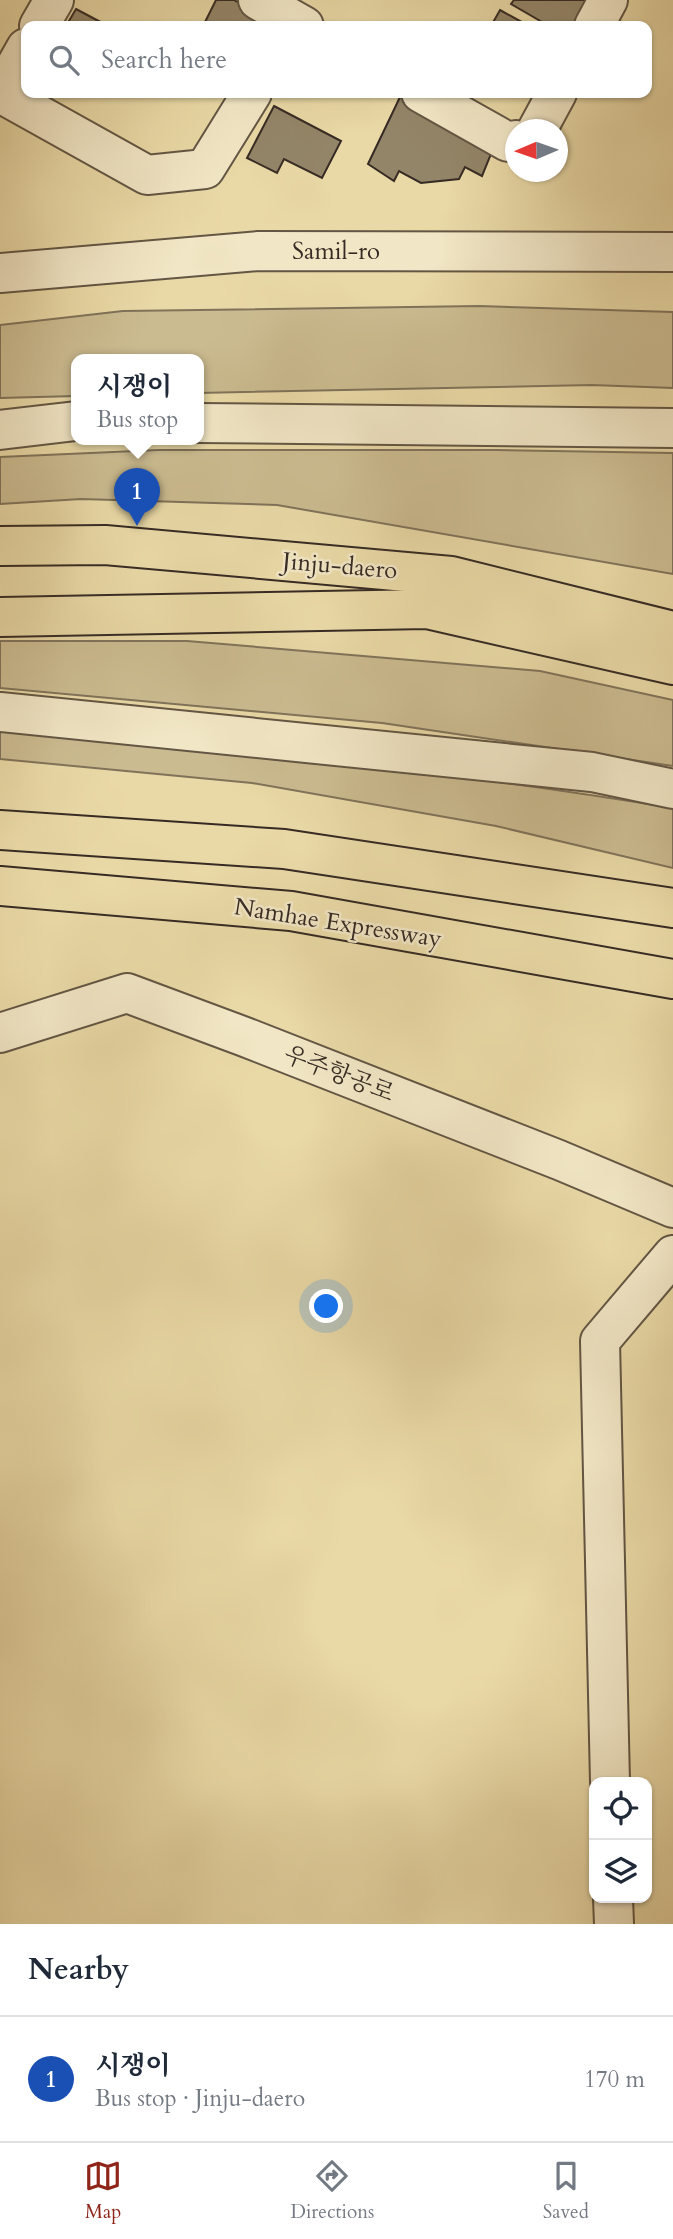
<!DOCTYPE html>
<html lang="en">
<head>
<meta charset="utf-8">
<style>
  :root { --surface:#fff; --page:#f2f2f3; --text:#1f2937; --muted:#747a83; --line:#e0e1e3; --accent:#8f2418 }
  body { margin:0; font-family:Cardo,"Noto Serif KR",serif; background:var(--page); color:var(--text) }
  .controls { position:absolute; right:21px; bottom:21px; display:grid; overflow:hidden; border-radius:14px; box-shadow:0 2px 5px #0004 }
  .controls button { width:63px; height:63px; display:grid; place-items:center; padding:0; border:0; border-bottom:2px solid var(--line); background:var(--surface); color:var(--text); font:35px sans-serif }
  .compass { position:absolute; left:505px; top:119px; width:63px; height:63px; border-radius:50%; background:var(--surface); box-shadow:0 2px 5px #0004; rotate:268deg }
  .you { position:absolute; left:327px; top:1307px; width:24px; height:24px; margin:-18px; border:5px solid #fff; border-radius:50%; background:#1a73e8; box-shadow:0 0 0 10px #1a73e833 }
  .badge { display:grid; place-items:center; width:46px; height:46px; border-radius:50%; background:var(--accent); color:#fff; font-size:23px; font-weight:700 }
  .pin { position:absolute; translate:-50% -58px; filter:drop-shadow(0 2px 4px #0008) }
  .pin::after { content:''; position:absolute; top:37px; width:24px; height:21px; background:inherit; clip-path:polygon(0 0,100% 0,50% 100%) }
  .popup { position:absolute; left:71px; top:354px; width:133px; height:91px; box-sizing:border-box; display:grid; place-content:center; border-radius:14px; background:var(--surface); filter:drop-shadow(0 2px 5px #0005); font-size:23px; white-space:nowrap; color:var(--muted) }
  .popup b { font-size:26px; color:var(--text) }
  .popup::after { content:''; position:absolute; left:50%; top:100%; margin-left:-14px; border:14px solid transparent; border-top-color:var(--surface) }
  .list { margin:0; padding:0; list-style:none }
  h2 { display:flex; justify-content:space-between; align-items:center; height:91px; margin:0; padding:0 28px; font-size:30px }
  h2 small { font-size:23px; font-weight:400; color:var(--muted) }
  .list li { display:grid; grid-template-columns:46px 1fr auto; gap:21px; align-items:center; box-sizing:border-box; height:126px; padding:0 28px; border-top:2px solid var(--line) }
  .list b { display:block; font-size:26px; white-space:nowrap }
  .list p { margin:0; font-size:23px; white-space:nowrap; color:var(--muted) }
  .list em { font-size:23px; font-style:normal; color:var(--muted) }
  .icon { flex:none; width:38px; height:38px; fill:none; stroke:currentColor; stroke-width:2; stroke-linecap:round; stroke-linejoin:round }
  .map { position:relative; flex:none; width:673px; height:1924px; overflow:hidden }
  .search { position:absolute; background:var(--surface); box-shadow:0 2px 5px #0004; left:21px; right:21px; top:21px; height:77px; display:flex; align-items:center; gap:18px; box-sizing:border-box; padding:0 24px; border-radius:14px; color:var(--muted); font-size:26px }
  .sheet { height:217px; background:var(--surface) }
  nav { display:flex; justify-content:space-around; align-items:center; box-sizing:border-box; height:98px; border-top:2px solid var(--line); background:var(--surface); font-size:19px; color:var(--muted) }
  nav a { display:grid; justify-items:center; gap:4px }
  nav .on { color:var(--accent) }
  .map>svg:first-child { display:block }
</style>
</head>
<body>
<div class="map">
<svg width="673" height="1924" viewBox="0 0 673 1924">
  <rect width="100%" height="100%" fill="#e9d9a6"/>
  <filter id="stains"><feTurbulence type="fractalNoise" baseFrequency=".00286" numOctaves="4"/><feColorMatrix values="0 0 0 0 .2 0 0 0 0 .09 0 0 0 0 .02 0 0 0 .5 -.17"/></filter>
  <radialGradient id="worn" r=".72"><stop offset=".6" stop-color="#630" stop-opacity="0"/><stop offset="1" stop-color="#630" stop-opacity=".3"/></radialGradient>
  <!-- green -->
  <g fill="#cbbb90" stroke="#80735a" stroke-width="2">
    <path d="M 479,306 L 673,312 L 673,388 L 592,385 L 198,393 L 198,360 L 76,360 L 76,396 L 0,398 L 0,325 L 123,311 Z"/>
    <path d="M 158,450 L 497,450 L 673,453 L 673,574 L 277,505 L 81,499 L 0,504 L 0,457 Z"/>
    <path d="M 0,641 L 187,641 L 540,671 L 673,700 L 673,766 L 382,723 L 0,688 Z"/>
    <path d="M 0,726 C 225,749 450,771 673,808 L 673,868 L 496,826 L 252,783 L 0,759 Z"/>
  </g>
  <!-- building -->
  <g fill="#938568" stroke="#362b24" stroke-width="2">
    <path d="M 216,0 L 234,0 L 258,14 L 262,26 L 203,26 Z"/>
    <path d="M 514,0 L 590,0 L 575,26 L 549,26 L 511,4 Z"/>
    <path d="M 76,9 L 108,26 L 66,26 Z"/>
    <path d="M 500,10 L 529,26 L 491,26 Z"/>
    <path d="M 401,95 L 493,149 L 482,176 L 465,167 L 459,179 L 421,183 L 399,171 L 394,181 L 368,164 Z"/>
    <path d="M 274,106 L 341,141 L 322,178 L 284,159 L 277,173 L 247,158 Z"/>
  </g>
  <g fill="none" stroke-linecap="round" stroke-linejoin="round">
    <defs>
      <g id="minor">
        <path d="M 258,0 L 304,26"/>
        <path d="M 39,26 L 54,0"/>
        <path d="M 594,26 L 608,0"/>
        <path d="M 0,93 L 147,175 L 205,169 L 252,93"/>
        <path d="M 421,93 L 508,142 L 516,140"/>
        <path d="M 0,94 L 26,48"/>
        <path d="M 537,130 L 557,93"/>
        <path d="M 0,273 L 259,251 L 673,252"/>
        <path d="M 198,423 L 673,428"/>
        <path d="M 0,430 L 76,421"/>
        <path d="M 0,712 L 592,772 L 673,789"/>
        <path d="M 0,1033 L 127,993 L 245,1037 L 559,1160 L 673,1208"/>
        <path d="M 610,1782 L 600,1341 L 673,1255"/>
        <path d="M 613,1898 L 614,1924"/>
      </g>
      <g id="primary">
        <path d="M 0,546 L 105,545 L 451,576 L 673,631"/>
        <path d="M 0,617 L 427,609 L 673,665"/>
      </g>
      <g id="motorway">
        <path d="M 0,830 L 284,849 L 673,908"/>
        <path d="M 0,886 L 291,911 L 673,979"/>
      </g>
    </defs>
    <!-- minor casing -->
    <use href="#minor" stroke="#635644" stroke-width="42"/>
    <!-- primary casing -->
    <use href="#primary" stroke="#362b24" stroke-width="42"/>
    <!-- motorway casing -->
    <use href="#motorway" stroke="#362b24" stroke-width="42"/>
    <!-- minor -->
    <use href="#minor" stroke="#f1e6c5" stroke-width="38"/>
    <!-- primary -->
    <use href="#primary" stroke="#e9d9a6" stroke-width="38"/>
    <!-- motorway -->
    <use href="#motorway" stroke="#e9d9a6" stroke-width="38"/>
  </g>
  <g text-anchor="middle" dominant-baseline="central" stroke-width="5" stroke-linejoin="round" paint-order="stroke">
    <!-- street labels -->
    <g font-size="24" fill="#362b24" stroke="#f1e6c5">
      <text x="336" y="251">Samil-ro</text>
      <text transform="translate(340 566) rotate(5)">Jinju-daero</text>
      <text transform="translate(338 923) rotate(9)">Namhae Expressway</text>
      <text transform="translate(339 1074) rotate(21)">우주항공로</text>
    </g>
  </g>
  <rect width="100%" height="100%" filter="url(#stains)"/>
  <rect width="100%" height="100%" fill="url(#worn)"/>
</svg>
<div class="controls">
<button><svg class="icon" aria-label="locate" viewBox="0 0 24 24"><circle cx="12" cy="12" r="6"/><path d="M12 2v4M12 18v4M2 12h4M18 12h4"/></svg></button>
<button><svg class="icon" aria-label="layers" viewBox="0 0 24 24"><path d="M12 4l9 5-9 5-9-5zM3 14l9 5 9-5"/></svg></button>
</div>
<svg class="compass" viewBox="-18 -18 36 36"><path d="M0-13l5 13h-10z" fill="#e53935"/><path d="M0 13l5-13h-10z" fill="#747a83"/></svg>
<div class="you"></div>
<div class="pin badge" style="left:137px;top:526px;background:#1a4fb4">1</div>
<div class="popup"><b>시쟁이</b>Bus stop</div>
<div class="search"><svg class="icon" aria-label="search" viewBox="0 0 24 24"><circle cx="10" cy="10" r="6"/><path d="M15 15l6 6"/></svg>Search here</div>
</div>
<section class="sheet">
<h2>Nearby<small></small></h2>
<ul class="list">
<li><span class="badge" style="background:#1a4fb4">1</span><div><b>시쟁이</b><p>Bus stop · Jinju-daero</p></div><em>170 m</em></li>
</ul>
</section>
<nav>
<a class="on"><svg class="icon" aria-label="map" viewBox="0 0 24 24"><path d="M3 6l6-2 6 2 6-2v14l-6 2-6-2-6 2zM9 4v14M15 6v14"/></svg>Map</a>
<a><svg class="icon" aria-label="directions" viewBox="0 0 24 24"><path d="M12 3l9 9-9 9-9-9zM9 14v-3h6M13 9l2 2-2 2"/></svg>Directions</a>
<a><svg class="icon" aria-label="saved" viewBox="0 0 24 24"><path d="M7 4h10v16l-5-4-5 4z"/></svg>Saved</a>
</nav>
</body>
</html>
